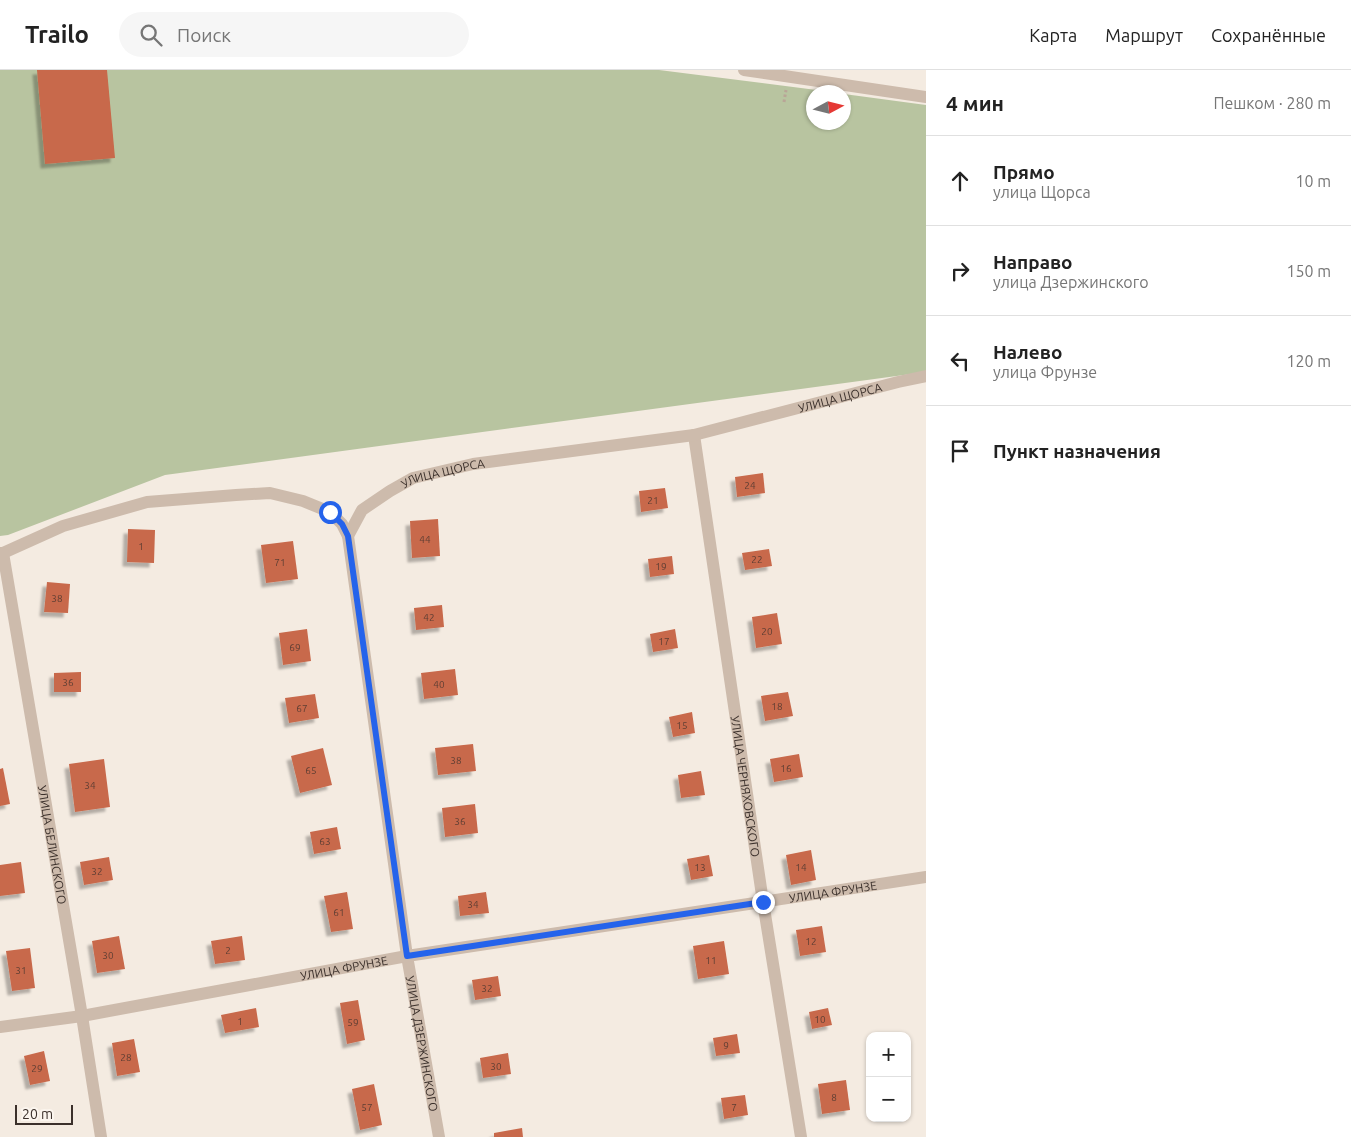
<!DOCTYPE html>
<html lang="ru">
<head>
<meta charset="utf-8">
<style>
  :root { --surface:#fff; --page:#f6f6f6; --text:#222; --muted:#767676; --line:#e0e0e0 }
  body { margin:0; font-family:Ubuntu,sans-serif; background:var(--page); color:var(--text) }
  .controls { position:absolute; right:15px; bottom:15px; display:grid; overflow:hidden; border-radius:10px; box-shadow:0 1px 4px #0004 }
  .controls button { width:45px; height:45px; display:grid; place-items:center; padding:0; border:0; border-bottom:1px solid var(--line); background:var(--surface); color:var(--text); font:25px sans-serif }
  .compass { position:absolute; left:806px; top:15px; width:45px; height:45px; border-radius:50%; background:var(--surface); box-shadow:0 1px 4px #0004; rotate:83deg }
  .scale { position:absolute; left:15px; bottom:12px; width:58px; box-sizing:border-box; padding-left:5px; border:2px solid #3b302b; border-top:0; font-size:14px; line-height:18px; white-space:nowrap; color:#3b302b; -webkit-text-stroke:4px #fbf5ee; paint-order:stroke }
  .stop { position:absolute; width:15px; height:15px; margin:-11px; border:4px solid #2563eb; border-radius:50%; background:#fff }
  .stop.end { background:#2563eb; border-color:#fff; box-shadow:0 1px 5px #0008 }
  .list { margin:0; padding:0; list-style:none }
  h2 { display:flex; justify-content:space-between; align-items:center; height:65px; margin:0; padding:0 20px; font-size:21px }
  h2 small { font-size:16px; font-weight:400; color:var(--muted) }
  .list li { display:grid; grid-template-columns:32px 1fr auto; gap:15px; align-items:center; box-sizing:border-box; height:90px; padding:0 20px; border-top:1px solid var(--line) }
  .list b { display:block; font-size:19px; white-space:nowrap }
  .list p { margin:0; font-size:16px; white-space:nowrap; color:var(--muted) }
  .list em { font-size:16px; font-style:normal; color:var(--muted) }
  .icon { flex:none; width:28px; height:28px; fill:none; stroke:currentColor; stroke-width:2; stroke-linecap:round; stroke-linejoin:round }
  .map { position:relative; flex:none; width:926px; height:1067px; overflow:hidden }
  header { display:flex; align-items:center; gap:30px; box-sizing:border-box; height:70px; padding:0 25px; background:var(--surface); border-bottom:1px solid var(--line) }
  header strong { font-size:24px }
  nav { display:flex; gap:28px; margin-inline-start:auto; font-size:18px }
  .search { width:350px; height:45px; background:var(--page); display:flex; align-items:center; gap:12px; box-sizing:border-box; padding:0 18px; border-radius:28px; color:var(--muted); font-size:19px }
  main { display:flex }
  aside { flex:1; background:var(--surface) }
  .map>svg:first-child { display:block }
</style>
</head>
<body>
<header>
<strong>Trailo</strong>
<div class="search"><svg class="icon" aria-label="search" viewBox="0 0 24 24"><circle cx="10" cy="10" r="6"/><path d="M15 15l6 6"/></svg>Поиск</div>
<nav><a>Карта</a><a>Маршрут</a><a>Сохранённые</a></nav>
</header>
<main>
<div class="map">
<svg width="926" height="1067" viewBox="0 0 926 1067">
  <defs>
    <filter id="shadow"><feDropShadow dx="-4.5" dy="4.5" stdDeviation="1" flood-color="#0004"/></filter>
  </defs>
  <rect width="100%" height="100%" fill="#f4ebe1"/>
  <!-- green -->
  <path fill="#b8c4a0" d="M 0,0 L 659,0 L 832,22 L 814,22 L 814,52 L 844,52 L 844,24 L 926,35 L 926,302 L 165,405 L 8,465 L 0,466 Z"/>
  <!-- building -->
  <g fill="#c8694b" filter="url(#shadow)">
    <path d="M 37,0 L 107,0 L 115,88 L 45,94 Z"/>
    <path d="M 763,403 L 765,423 L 737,427 L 735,407 Z"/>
    <path d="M 665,418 L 668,438 L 641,442 L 639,421 Z"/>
    <path d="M 438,449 L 440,486 L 412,488 L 410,451 Z"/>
    <path d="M 128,459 L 155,460 L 154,493 L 127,492 Z"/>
    <path d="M 293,471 L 298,509 L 266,513 L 261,475 Z"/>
    <path d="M 769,479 L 772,496 L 745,500 L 742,483 Z"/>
    <path d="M 672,486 L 674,504 L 650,507 L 648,489 Z"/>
    <path d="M 47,512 L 70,514 L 68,543 L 44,542 Z"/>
    <path d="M 442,535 L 444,557 L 416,560 L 414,538 Z"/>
    <path d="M 777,543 L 782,574 L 756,578 L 752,547 Z"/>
    <path d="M 307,559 L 311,591 L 283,595 L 279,563 Z"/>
    <path d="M 675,559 L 678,578 L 653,582 L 650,564 Z"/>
    <path d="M 455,599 L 458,625 L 424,629 L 421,603 Z"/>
    <path d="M 81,602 L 81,622 L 54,622 L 54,603 Z"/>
    <path d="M 788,622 L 793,646 L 765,651 L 761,626 Z"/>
    <path d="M 315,624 L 319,648 L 289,653 L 285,628 Z"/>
    <path d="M 692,642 L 695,663 L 673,667 L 669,647 Z"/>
    <path d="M 473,674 L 476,701 L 438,705 L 435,678 Z"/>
    <path d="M 323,678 L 332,715 L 300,723 L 291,686 Z"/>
    <path d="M 799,684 L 803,707 L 774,712 L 770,689 Z"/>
    <path d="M 104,689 L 110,737 L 75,742 L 69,694 Z"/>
    <path d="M 3,698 L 10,734 L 0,736 L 0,699 Z"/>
    <path d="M 701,701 L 705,725 L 681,728 L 678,705 Z"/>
    <path d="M 475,734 L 478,763 L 445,767 L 442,738 Z"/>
    <path d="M 337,757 L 341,779 L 314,784 L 310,762 Z"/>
    <path d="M 811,780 L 816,810 L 791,815 L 786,785 Z"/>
    <path d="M 709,785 L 713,806 L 691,810 L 687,789 Z"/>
    <path d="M 109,787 L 113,810 L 84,815 L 80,792 Z"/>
    <path d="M 21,792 L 25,823 L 0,826 L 0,795 Z"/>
    <path d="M 347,822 L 353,859 L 331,862 L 324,826 Z"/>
    <path d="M 486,822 L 489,843 L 460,846 L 458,826 Z"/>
    <path d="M 822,856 L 826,882 L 800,886 L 796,860 Z"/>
    <path d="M 119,866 L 125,899 L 97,903 L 92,871 Z"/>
    <path d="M 242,866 L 245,890 L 215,894 L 211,871 Z"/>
    <path d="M 724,871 L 729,904 L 698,909 L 693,876 Z"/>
    <path d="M 30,878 L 35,918 L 12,921 L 6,881 Z"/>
    <path d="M 498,906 L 501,926 L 475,930 L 472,910 Z"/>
    <path d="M 358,930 L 365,970 L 347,974 L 340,933 Z"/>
    <path d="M 256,938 L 259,957 L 225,963 L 221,945 Z"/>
    <path d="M 828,938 L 832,955 L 812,959 L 809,942 Z"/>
    <path d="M 737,964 L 740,983 L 716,986 L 713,968 Z"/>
    <path d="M 134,969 L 140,1002 L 117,1006 L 112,973 Z"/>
    <path d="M 44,981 L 50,1011 L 30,1015 L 24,986 Z"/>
    <path d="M 508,983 L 511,1004 L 483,1008 L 480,988 Z"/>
    <path d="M 846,1010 L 850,1040 L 822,1044 L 818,1014 Z"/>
    <path d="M 374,1014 L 382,1055 L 360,1060 L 352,1019 Z"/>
    <path d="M 745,1025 L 748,1045 L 724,1049 L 721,1028 Z"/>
    <path d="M 522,1058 L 523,1067 L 494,1067 L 494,1063 Z"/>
  </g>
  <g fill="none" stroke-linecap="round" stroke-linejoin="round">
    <!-- path -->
    <path stroke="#b9a596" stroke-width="3" stroke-dasharray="2.5 2.5" stroke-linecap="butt" d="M 784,32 L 786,20"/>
    <!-- minor -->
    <g stroke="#cdbbac" stroke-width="12">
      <path d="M 744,0 L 926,27"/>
      <path id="s1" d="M 694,365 L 763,832 L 801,1067"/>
      <path id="s2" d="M 348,466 L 362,440 L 390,421 L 413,408 L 473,394 L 694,365 L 898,312 L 926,306"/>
      <path id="s3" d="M 0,483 L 3,483 L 63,456 L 147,432 L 236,425 L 270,423 L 303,431 L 330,442 L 342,454 L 348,466 L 407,886 L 439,1067"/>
      <path id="s4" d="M 3,483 L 82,946 L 101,1067"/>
      <path id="s5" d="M 0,957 L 82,946 L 407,886 L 926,807"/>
    </g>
  </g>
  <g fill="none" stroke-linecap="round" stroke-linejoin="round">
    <!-- route -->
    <path stroke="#2563eb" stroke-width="6" d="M 330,442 L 342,454 L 348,466 L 407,886 L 763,832"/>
  </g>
  <g text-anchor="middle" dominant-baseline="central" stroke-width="4.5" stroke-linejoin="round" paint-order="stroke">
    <!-- number labels -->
    <g font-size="10" fill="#5e3e33">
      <text x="750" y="415">24</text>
      <text x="653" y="430">21</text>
      <text x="425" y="469">44</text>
      <text x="141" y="476">1</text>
      <text x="757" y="489">22</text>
      <text x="280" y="492">71</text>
      <text x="661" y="496">19</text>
      <text x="57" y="528">38</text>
      <text x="429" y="547">42</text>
      <text x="767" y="561">20</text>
      <text x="664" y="571">17</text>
      <text x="295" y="577">69</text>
      <text x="68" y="612">36</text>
      <text x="439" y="614">40</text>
      <text x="777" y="636">18</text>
      <text x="302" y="638">67</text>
      <text x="682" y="655">15</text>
      <text x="456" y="690">38</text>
      <text x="786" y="698">16</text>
      <text x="311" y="700">65</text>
      <text x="90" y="715">34</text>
      <text x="460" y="751">36</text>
      <text x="325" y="771">63</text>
      <text x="700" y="797">13</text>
      <text x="801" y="797">14</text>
      <text x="97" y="801">32</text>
      <text x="473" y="834">34</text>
      <text x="339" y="842">61</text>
      <text x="811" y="871">12</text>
      <text x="228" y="880">2</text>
      <text x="108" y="885">30</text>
      <text x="711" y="890">11</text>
      <text x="21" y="900">31</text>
      <text x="487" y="918">32</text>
      <text x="820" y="949">10</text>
      <text x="240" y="951">1</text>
      <text x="353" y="952">59</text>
      <text x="726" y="975">9</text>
      <text x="126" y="987">28</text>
      <text x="496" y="996">30</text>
      <text x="37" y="998">29</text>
      <text x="834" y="1027">8</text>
      <text x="367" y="1037">57</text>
      <text x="734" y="1037">7</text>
    </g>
    <!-- street labels -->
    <g font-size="12" fill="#3b302b" stroke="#fbf5ee">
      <text stroke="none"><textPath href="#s2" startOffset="525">УЛИЦА ЩОРСА</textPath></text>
      <text stroke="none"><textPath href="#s2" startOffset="120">УЛИЦА ЩОРСА</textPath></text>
      <text stroke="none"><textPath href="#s1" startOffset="355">УЛИЦА ЧЕРНЯХОВСКОГО</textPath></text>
      <text stroke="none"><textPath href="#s4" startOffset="296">УЛИЦА БЕЛИНСКОГО</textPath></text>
      <text stroke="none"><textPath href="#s5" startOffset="844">УЛИЦА ФРУНЗЕ</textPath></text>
      <text stroke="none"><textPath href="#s5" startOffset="349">УЛИЦА ФРУНЗЕ</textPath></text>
      <text stroke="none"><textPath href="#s3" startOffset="886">УЛИЦА ДЗЕРЖИНСКОГО</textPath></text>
    </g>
  </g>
</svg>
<div class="controls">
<button>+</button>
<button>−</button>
</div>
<svg class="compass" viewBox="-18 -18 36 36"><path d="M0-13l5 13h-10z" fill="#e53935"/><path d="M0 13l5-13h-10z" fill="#767676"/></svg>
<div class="scale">20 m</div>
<div class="stop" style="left:330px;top:442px"></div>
<div class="stop end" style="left:763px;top:832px"></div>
</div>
<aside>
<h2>4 мин<small>Пешком · 280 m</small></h2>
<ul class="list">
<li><svg class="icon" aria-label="ahead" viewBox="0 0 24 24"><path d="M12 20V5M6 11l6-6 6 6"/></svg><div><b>Прямо</b><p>улица Щорса</p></div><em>10 m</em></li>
<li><svg class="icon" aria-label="right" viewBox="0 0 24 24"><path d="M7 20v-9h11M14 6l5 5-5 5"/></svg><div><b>Направо</b><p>улица Дзержинского</p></div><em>150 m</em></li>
<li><svg class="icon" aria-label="left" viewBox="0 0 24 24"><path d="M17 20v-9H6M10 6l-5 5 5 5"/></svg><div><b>Налево</b><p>улица Фрунзе</p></div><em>120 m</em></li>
<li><svg class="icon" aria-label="arrive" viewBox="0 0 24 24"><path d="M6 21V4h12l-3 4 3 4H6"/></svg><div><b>Пункт назначения</b></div></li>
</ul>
</aside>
</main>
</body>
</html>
